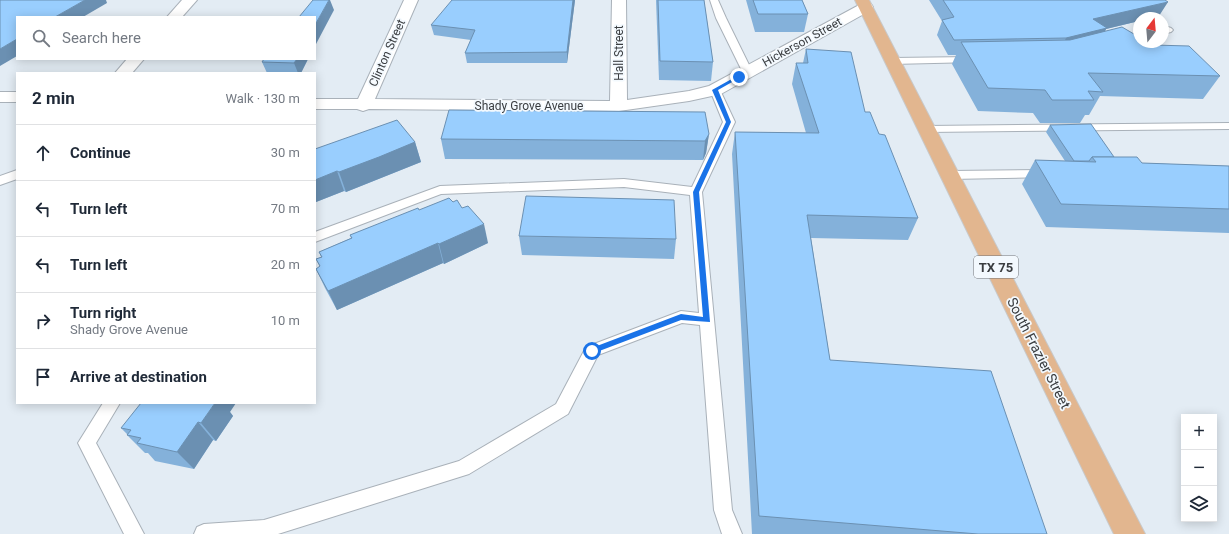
<!DOCTYPE html>
<html lang="en">
<head>
<meta charset="utf-8">
<style>
  :root { --surface:#fff; --page:#f2f2f3; --text:#1f2937; --muted:#747a83; --line:#e0e1e3 }
  body { margin:0; font-family:Roboto,sans-serif; background:var(--page); color:var(--text) }
  .controls { position:absolute; right:12px; bottom:12px; display:grid; overflow:hidden; border-radius:0px; box-shadow:0 2px 10px #0003 }
  .controls button { width:36px; height:36px; display:grid; place-items:center; padding:0; border:0; border-bottom:1px solid var(--line); background:var(--surface); color:var(--text); font:20px sans-serif }
  .compass { position:absolute; left:1133px; top:12px; width:36px; height:36px; border-radius:50%; background:var(--surface); box-shadow:0 2px 10px #0003; rotate:16deg }
  .stop { position:absolute; width:12px; height:12px; margin:-9px; border:3px solid #1a73e8; border-radius:50%; background:#fff }
  .stop.end { background:#1a73e8; border-color:#fff; box-shadow:0 1px 4px #0008 }
  .list { margin:0; padding:0; list-style:none }
  h2 { display:flex; justify-content:space-between; align-items:center; height:52px; margin:0; padding:0 16px; font-size:17px }
  h2 small { font-size:13px; font-weight:400; color:var(--muted) }
  .list li { display:grid; grid-template-columns:26px 1fr auto; gap:12px; align-items:center; box-sizing:border-box; height:56px; padding:0 16px; border-top:1px solid var(--line) }
  .list b { display:block; font-size:15px; white-space:nowrap }
  .list p { margin:0; font-size:13px; white-space:nowrap; color:var(--muted) }
  .list em { font-size:13px; font-style:normal; color:var(--muted) }
  .icon { flex:none; width:22px; height:22px; fill:none; stroke:currentColor; stroke-width:2; stroke-linecap:round; stroke-linejoin:round }
  .map { position:relative; flex:none; width:1229px; height:534px; overflow:hidden }
  .search { position:absolute; background:var(--surface); box-shadow:0 2px 10px #0003; left:16px; top:16px; width:300px; height:44px; display:flex; align-items:center; gap:10px; box-sizing:border-box; padding:0 14px; border-radius:0px; color:var(--muted); font-size:15px }
  .panel { position:absolute; background:var(--surface); box-shadow:0 2px 10px #0003; left:16px; top:72px; width:300px; height:332px; border-radius:0px }
  .map>svg:first-child { display:block }
</style>
</head>
<body>
<div class="map">
<svg width="1229" height="534" viewBox="0 0 1229 534">
  <rect width="100%" height="100%" fill="#e3ecf4"/>
  <g fill="none" stroke-linecap="round" stroke-linejoin="round">
    <defs>
      <g id="service">
        <path d="M 710,0 L 718,0 L 726,18 L 753,73 L 752,75 L 744,75 L 743,73 L 716,18 Z"/>
        <path d="M 1168,27 L 1171,28 L 1173,30 L 1171,32 L 1163,34 L 1163,28 Z"/>
        <path d="M 972,57 L 977,60 L 976,62 L 892,64 L 887,61 L 892,58 Z"/>
        <path d="M 715,87 L 720,90 L 735,122 L 702,192 L 732,510 L 742,534 L 722,534 L 714,510 L 700,325 L 682,323 L 598,355 L 568,414 L 469,474 L 278,534 L 194,534 L 197,527 L 204,524 L 264,520 L 459,461 L 556,404 L 586,347 L 681,311 L 699,313 L 690,195 L 624,187 L 441,194 L 315,242 L 315,232 L 440,186 L 624,179 L 692,187 L 723,122 L 710,90 Z"/>
        <path d="M 1229,123 L 1229,129 L 927,132 L 923,131 L 921,129 L 923,127 L 927,126 Z"/>
        <path d="M 17,170 L 17,179 L 0,185 L 0,176 Z"/>
        <path d="M 1045,170 L 1049,171 L 1051,174 L 1049,177 L 950,179 L 946,178 L 944,175 L 946,172 L 950,171 Z"/>
        <path d="M 103,403 L 120,403 L 96,443 L 144,534 L 124,534 L 78,443 Z"/>
      </g>
      <g id="minor">
        <path d="M 182,0 L 197,0 L 182,17 L 167,17 Z"/>
        <path d="M 404,0 L 418,0 L 375,99 L 610,101 L 612,0 L 626,0 L 627,100 L 689,91 L 709,86 L 861,4 L 866,3 L 871,4 L 873,7 L 871,10 L 721,94 L 689,101 L 619,111 L 369,109 L 363,111 L 357,109 L 315,109 L 315,99 L 358,99 Z"/>
        <path d="M 127,59 L 144,59 L 132,73 L 115,73 Z"/>
        <rect x="0" y="92" width="17" height="10"/>
      </g>
      <path id="primary" d="M 855,0 L 869,0 L 1145,534 L 1114,534 Z"/>
    </defs>
    <!-- service casing -->
    <use href="#service" stroke="#a9b1b9" stroke-width="2"/>
    <!-- minor casing -->
    <use href="#minor" stroke="#a9b1b9" stroke-width="2"/>
    <!-- primary casing -->
    <use href="#primary" stroke="#c8c9ca" stroke-width="2"/>
    <!-- service -->
    <use href="#service" fill="#fff" fill-rule="evenodd"/>
    <!-- minor -->
    <use href="#minor" fill="#fff" fill-rule="evenodd"/>
    <!-- primary -->
    <use href="#primary" fill="#e2b68f" fill-rule="evenodd"/>
  </g>
  <!-- wall -->
  <g fill="#84b1da">
    <path d="M 575,0 L 567,63 L 467,63 L 465,53 L 471,40 L 434,35 L 431,25 Z"/>
    <path d="M 656,0 L 704,0 L 713,62 L 711,81 L 659,80 Z"/>
    <path d="M 746,0 L 802,0 L 808,14 L 804,32 L 755,32 Z"/>
    <path d="M 929,0 L 1165,0 L 1159,16 L 1153,18 L 1139,18 L 1139,21 L 1106,29 L 1105,32 L 1153,45 L 1220,76 L 1203,99 L 1100,96 L 1089,115 L 1085,115 L 1080,123 L 1040,123 L 1033,113 L 978,111 L 952,64 L 956,55 L 948,55 L 937,35 L 942,21 Z"/>
    <path d="M 806,49 L 865,112 L 879,134 L 918,218 L 908,240 L 811,238 L 830,360 L 1047,534 L 752,534 L 732,154 L 735,132 L 806,133 L 792,84 L 796,63 L 803,63 Z"/>
    <path d="M 264,59 L 308,59 L 301,73 L 267,73 L 262,62 Z"/>
    <path d="M 1050,125 L 1114,157 L 1142,163 L 1229,166 L 1229,233 L 1046,227 L 1022,184 L 1035,160 L 1065,161 L 1046,132 Z"/>
    <path d="M 709,134 L 706,153 L 703,160 L 445,159 L 441,139 Z"/>
    <path d="M 415,142 L 421,162 L 346,192 L 344,191 L 316,202 L 315,200 L 315,149 Z"/>
    <path d="M 419,210 L 488,243 L 444,264 L 443,263 L 337,310 L 325,288 L 316,269 L 320,267 L 316,259 L 321,257 L 319,252 L 351,238 L 350,235 Z"/>
    <path d="M 519,236 L 676,239 L 674,259 L 522,255 Z"/>
    <path d="M 230,412 L 233,416 L 216,441 L 213,440 L 194,469 L 155,461 L 148,453 L 145,453 L 127,435 L 128,435 L 121,428 Z"/>
  </g>
  <!-- shaded-wall -->
  <g fill="#6b90b2">
    <path d="M 85,0 L 106,0 L 107,3 L 83,17 L 55,17 Z"/>
    <path d="M 329,0 L 330,0 L 334,10 L 315,46 L 315,25 Z"/>
    <path d="M 573,0 L 575,0 L 567,63 L 567,52 Z"/>
    <path d="M 1168,2 L 1159,16 L 1153,18 L 1139,18 L 1139,21 L 1106,29 L 1099,43 L 1058,54 L 1066,38 L 1093,19 Z"/>
    <path d="M 17,39 L 17,56 L 0,66 L 0,49 Z"/>
    <path d="M 297,59 L 308,59 L 301,73 L 298,73 L 294,63 Z"/>
    <path d="M 709,134 L 706,153 L 703,160 L 705,141 Z"/>
    <path d="M 415,142 L 421,162 L 346,192 L 339,172 Z"/>
    <path d="M 337,171 L 344,191 L 316,202 L 315,199 L 315,180 Z"/>
    <path d="M 484,224 L 488,243 L 444,264 L 439,244 Z"/>
    <path d="M 438,243 L 443,263 L 337,310 L 328,291 Z"/>
    <path d="M 215,403 L 236,403 L 230,412 L 233,416 L 216,441 L 201,423 Z"/>
    <path d="M 198,422 L 213,440 L 194,469 L 177,452 Z"/>
  </g>
  <!-- building -->
  <g fill="#99cefe" stroke="#6b90b2">
    <path d="M 0,0 L 85,0 L 55,17 L 17,17 L 17,39 L 0,49 Z"/>
    <path d="M 313,0 L 329,0 L 315,25 L 315,17 L 299,17 Z"/>
    <path d="M 452,0 L 573,0 L 567,52 L 465,53 L 475,30 L 431,25 Z"/>
    <path d="M 658,0 L 704,0 L 713,62 L 660,61 Z"/>
    <path d="M 753,0 L 802,0 L 808,14 L 758,14 Z"/>
    <path d="M 943,0 L 1165,0 L 1168,2 L 1093,19 L 1107,28 L 1066,38 L 954,40 L 942,20 L 954,17 Z"/>
    <path d="M 1122,27 L 1139,37 L 1139,42 L 1148,42 L 1153,45 L 1189,46 L 1220,76 L 1088,73 L 1103,92 L 1088,91 L 1094,100 L 1052,100 L 1045,90 L 988,88 L 961,42 L 1070,40 Z"/>
    <path d="M 806,49 L 851,52 L 865,112 L 870,112 L 879,134 L 885,135 L 918,218 L 807,215 L 830,360 L 991,371 L 1047,534 L 978,534 L 759,516 L 735,132 L 819,133 L 796,63 L 808,63 Z"/>
    <path d="M 264,59 L 297,59 L 294,63 L 262,62 Z"/>
    <path d="M 449,110 L 705,112 L 709,134 L 705,141 L 441,139 Z"/>
    <path d="M 397,120 L 415,142 L 379,157 L 339,172 L 337,171 L 315,180 L 315,149 Z"/>
    <path d="M 1091,124 L 1114,157 L 1092,157 L 1089,161 L 1074,161 L 1050,125 Z"/>
    <path d="M 1092,157 L 1137,157 L 1142,163 L 1229,166 L 1229,209 L 1061,204 L 1035,160 L 1096,162 Z"/>
    <path d="M 526,196 L 674,200 L 676,239 L 519,236 Z"/>
    <path d="M 449,198 L 453,202 L 457,200 L 462,208 L 468,206 L 484,224 L 439,244 L 438,243 L 328,291 L 316,269 L 320,266 L 316,259 L 322,257 L 319,252 L 352,238 L 350,235 L 418,208 L 419,210 Z"/>
    <path d="M 141,403 L 215,403 L 201,423 L 198,422 L 177,452 L 137,443 L 141,438 L 127,435 L 131,430 L 121,428 Z"/>
  </g>
  <!-- route -->
  <path fill="#1a73e8" d="M 737,76 L 741,77 L 718,90 L 731,122 L 699,192 L 710,322 L 681,320 L 594,353 L 589,353 L 589,349 L 681,314 L 703,317 L 693,192 L 726,122 L 712,90 Z"/>
  <g text-anchor="middle" dominant-baseline="central" stroke-width="3.5" stroke-linejoin="round" paint-order="stroke">
    <!-- far-street labels -->
    <g font-size="12" fill="#3a3d40" stroke="#f3f9fe">
      <text transform="translate(802 42) rotate(-29)">Hickerson Street</text>
      <text transform="translate(387 53) rotate(-66)">Clinton Street</text>
      <text transform="translate(619 53) rotate(-90)">Hall Street</text>
      <text x="529" y="106">Shady Grove Avenue</text>
    </g>
    <!-- shield labels -->
    <rect fill="#f3f9fe" stroke="#727579" stroke-width="1" x="974" y="256" width="44" height="22" rx="3"/>
    <g font-size="13" font-weight="bold" fill="#3a3d40">
      <text x="996" y="267">TX 75</text>
    </g>
    <!-- street labels -->
    <g font-size="14" fill="#3a3d40" stroke="#f3f9fe">
      <text transform="translate(1039 353) rotate(63)">South Frazier Street</text>
    </g>
  </g>
</svg>
<div class="controls">
<button>+</button>
<button>−</button>
<button><svg class="icon" aria-label="layers" viewBox="0 0 24 24"><path d="M12 4l9 5-9 5-9-5zM3 14l9 5 9-5"/></svg></button>
</div>
<svg class="compass" viewBox="-18 -18 36 36"><path d="M0-13l5 13h-10z" fill="#e53935"/><path d="M0 13l5-13h-10z" fill="#747a83"/></svg>
<div class="stop" style="left:592px;top:351px"></div>
<div class="stop end" style="left:739px;top:77px"></div>
<div class="search"><svg class="icon" aria-label="search" viewBox="0 0 24 24"><circle cx="10" cy="10" r="6"/><path d="M15 15l6 6"/></svg>Search here</div>
<section class="panel">
<h2>2 min<small>Walk · 130 m</small></h2>
<ul class="list">
<li><svg class="icon" aria-label="ahead" viewBox="0 0 24 24"><path d="M12 20V5M6 11l6-6 6 6"/></svg><div><b>Continue</b></div><em>30 m</em></li>
<li><svg class="icon" aria-label="left" viewBox="0 0 24 24"><path d="M17 20v-9H6M10 6l-5 5 5 5"/></svg><div><b>Turn left</b></div><em>70 m</em></li>
<li><svg class="icon" aria-label="left" viewBox="0 0 24 24"><path d="M17 20v-9H6M10 6l-5 5 5 5"/></svg><div><b>Turn left</b></div><em>20 m</em></li>
<li><svg class="icon" aria-label="right" viewBox="0 0 24 24"><path d="M7 20v-9h11M14 6l5 5-5 5"/></svg><div><b>Turn right</b><p>Shady Grove Avenue</p></div><em>10 m</em></li>
<li><svg class="icon" aria-label="arrive" viewBox="0 0 24 24"><path d="M6 21V4h12l-3 4 3 4H6"/></svg><div><b>Arrive at destination</b></div></li>
</ul>
</section>
</div>
</body>
</html>
